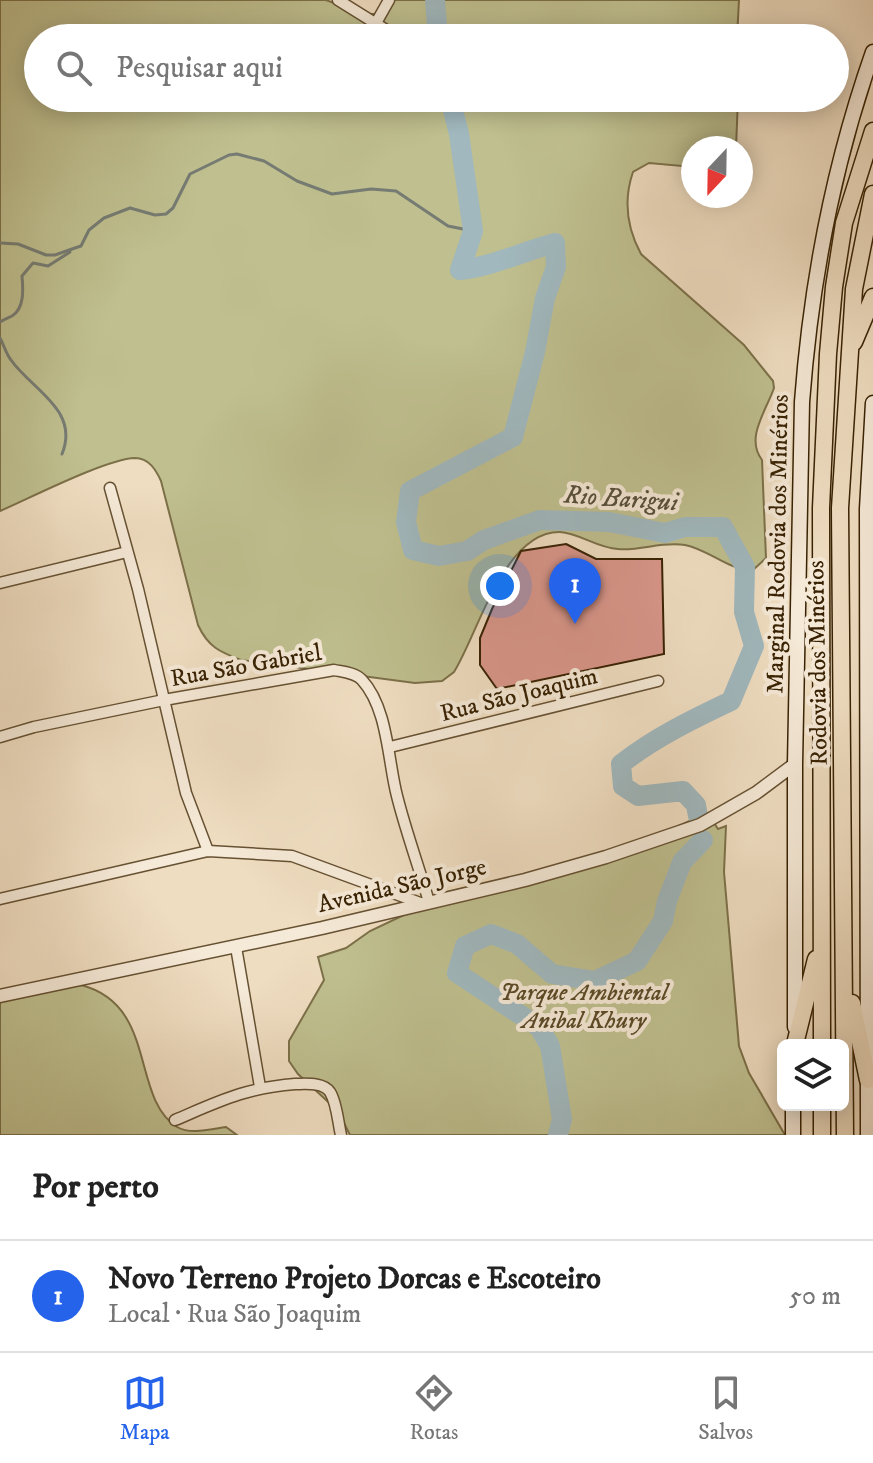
<!DOCTYPE html>
<html lang="pt">
<head>
<meta charset="utf-8">
<style>
  :root { --surface:#fff; --page:#f6f6f6; --text:#222; --muted:#767676; --line:#e0e0e0; --accent:#2563eb }
  body { margin:0; font-family:"IM FELL DW Pica",serif; background:var(--page); color:var(--text) }
  .controls { position:absolute; right:24px; bottom:24px; display:grid; overflow:hidden; border-radius:12px; box-shadow:0 4px 20px #0003 }
  .controls button { width:72px; height:72px; display:grid; place-items:center; padding:0; border:0; border-bottom:2px solid var(--line); background:var(--surface); color:var(--text); font:40px sans-serif }
  .compass { position:absolute; left:681px; top:136px; width:72px; height:72px; border-radius:50%; background:var(--surface); box-shadow:0 4px 20px #0003; rotate:202deg }
  .you { position:absolute; left:500px; top:586px; width:28px; height:28px; margin:-20px; border:6px solid #fff; border-radius:50%; background:#1a73e8; box-shadow:0 0 0 12px #1a73e833 }
  .badge { display:grid; place-items:center; width:52px; height:52px; border-radius:50%; background:var(--accent); color:#fff; font-size:26px; font-weight:700 }
  .pin { position:absolute; translate:-50% -66px; filter:drop-shadow(0 2px 4px #0008) }
  .pin::after { content:''; position:absolute; top:42px; width:28px; height:24px; background:inherit; clip-path:polygon(0 0,100% 0,50% 100%) }
  .list { margin:0; padding:0; list-style:none }
  h2 { display:flex; justify-content:space-between; align-items:center; height:104px; margin:0; padding:0 32px; font-size:34px }
  h2 small { font-size:26px; font-weight:400; color:var(--muted) }
  .list li { display:grid; grid-template-columns:52px 1fr auto; gap:24px; align-items:center; box-sizing:border-box; height:112px; padding:0 32px; border-top:2px solid var(--line) }
  .list b { display:block; font-size:30px; white-space:nowrap }
  .list p { margin:0; font-size:26px; white-space:nowrap; color:var(--muted) }
  .list em { font-size:26px; font-style:normal; color:var(--muted) }
  .icon { flex:none; width:44px; height:44px; fill:none; stroke:currentColor; stroke-width:2; stroke-linecap:round; stroke-linejoin:round }
  .map { position:relative; flex:none; width:873px; height:1135px; overflow:hidden }
  .search { position:absolute; background:var(--surface); box-shadow:0 4px 20px #0003; left:24px; right:24px; top:24px; height:88px; display:flex; align-items:center; gap:20px; box-sizing:border-box; padding:0 28px; border-radius:44px; color:var(--muted); font-size:30px }
  .sheet { height:216px; background:var(--surface) }
  nav { display:flex; justify-content:space-around; align-items:center; box-sizing:border-box; height:112px; border-top:2px solid var(--line); background:var(--surface); font-size:22px; color:var(--muted) }
  nav a { display:grid; justify-items:center; gap:4px }
  nav .on { color:var(--accent) }
  .map>svg:first-child { display:block }
</style>
</head>
<body>
<div class="map">
<svg width="873" height="1135" viewBox="0 0 873 1135">
  <rect width="100%" height="100%" fill="#efddc1"/>
  <filter id="stains"><feTurbulence type="fractalNoise" baseFrequency=".0025" numOctaves="4"/><feColorMatrix values="0 0 0 0 .2 0 0 0 0 .09 0 0 0 0 .02 0 0 0 .5 -.17"/></filter>
  <radialGradient id="worn" r=".72"><stop offset=".6" stop-color="#630" stop-opacity="0"/><stop offset="1" stop-color="#630" stop-opacity=".3"/></radialGradient>
  <!-- green -->
  <g fill="#bfbf8f" stroke="#7c7049" stroke-width="2">
    <path d="M 0,0 L 326,0 L 363,14 L 378,14 L 393,0 L 739,0 L 737,38 L 38,38 L 38,98 L 738,98 L 736,148 L 693,148 L 693,167 L 649,163 L 633,172 C 623,201 627,228 641,254 L 744,345 L 773,381 L 774,388 C 766,411 745,438 762,460 L 766,558 L 753,570 C 727,570 710,550 685,545 C 662,541 641,551 618,549 C 597,548 579,533 560,532 C 504,531 478,634 454,672 L 442,681 L 415,683 L 241,660 C 220,652 208,647 198,625 L 161,481 C 156,470 149,458 135,458 C 106,459 30,498 0,511 Z"/>
    <path d="M 696,818 L 711,818 L 718,829 L 726,826 L 724,872 L 739,1046 L 749,1073 L 785,1135 L 350,1135 L 338,1111 L 298,1074 L 289,1061 L 289,1041 L 324,980 L 318,957 L 346,948 L 370,931 L 406,914 L 449,900 L 614,855 Z"/>
    <path d="M 81,985 C 158,1005 130,1097 177,1127 C 191,1135 211,1129 226,1127 L 237,1135 L 0,1135 L 0,996 L 62,986 Z"/>
  </g>
  <g fill="none" stroke-linecap="round" stroke-linejoin="round">
    <!-- stream -->
    <g stroke="#767c73" stroke-width="3">
      <path d="M 0,243 L 18,244 L 46,255 L 55,255 L 72,249 L 81,246 L 89,230 L 104,218 L 130,208 L 155,215 L 166,214 L 173,208 L 190,174 L 229,155 L 237,154 L 264,161 L 297,181 L 332,194 L 371,189 L 396,191 L 448,226 L 473,231"/>
      <path d="M 0,322 C 4,319 8,318 12,316 C 25,308 23,288 22,276 L 33,263 L 48,266 L 70,252"/>
      <path d="M 0,338 C 4,345 6,354 11,360 C 32,390 80,410 62,454"/>
    </g>
    <!-- river -->
    <g stroke="#a0b8be" stroke-width="20">
      <path d="M 435,0 L 438,38"/>
      <path d="M 450,98 L 459,134 L 473,231 L 460,270 C 493,266 522,252 555,243 L 556,267 L 545,298 L 535,352 L 513,437 L 410,491 L 406,522 L 413,550 L 439,556 L 467,551 L 484,540 L 540,520 L 609,522 L 665,533 L 685,527 L 723,527 L 745,567 L 744,612 L 754,646 L 731,701 C 693,719 654,738 621,764 L 623,786 L 638,796 L 683,791 L 696,805 L 698,816"/>
      <path d="M 558,1135 L 562,1119 L 550,1046 L 539,1027 L 457,973 L 465,946 L 491,934 L 517,944 L 552,974 L 595,981 L 637,961 L 663,921 L 667,901 L 682,862 L 703,840"/>
    </g>
  </g>
  <!-- building -->
  <path fill="#d9968b" stroke="#382203" stroke-width="2" d="M 566,544 L 596,559 L 662,559 L 664,654 L 497,689 L 480,665 L 480,638 L 492,609 L 521,551 Z"/>
  <g fill="none" stroke-linecap="round" stroke-linejoin="round">
    <defs>
      <g id="minor">
        <path d="M 338,0 L 399,38"/>
        <path d="M 376,23 L 389,0"/>
        <path d="M 110,488 L 138,589 L 186,793 L 208,851"/>
        <path d="M 0,583 L 127,552"/>
        <path d="M 0,737 L 34,727 L 164,700 L 334,670 C 344,672 356,673 362,680 C 388,708 388,762 397,796 C 406,832 419,867 429,902"/>
        <path d="M 390,747 L 658,681"/>
        <path d="M 0,899 L 208,851 L 292,856 L 423,904"/>
        <path d="M 236,947 L 260,1087"/>
        <path d="M 175,1120 C 220,1101 245,1088 295,1084 C 306,1084 323,1082 330,1092 C 337,1103 338,1123 341,1135"/>
      </g>
      <path id="tertiary" d="M 0,996 L 322,928 L 525,880 L 606,857 L 700,825 L 756,793 L 795,764"/>
      <g id="secondary">
        <path d="M 795,1027 L 795,764 L 802,402 C 811,282 833,166 873,52"/>
        <path d="M 793,1135 L 793,1105"/>
        <path d="M 868,1135 L 867,509 L 873,403"/>
      </g>
      <g id="primary">
        <path d="M 854,342 L 873,297"/>
        <path d="M 852,1003 L 868,1080"/>
        <path d="M 795,1044 L 816,959"/>
        <path d="M 822,1045 L 821,508 L 828,354 L 834,287 L 844,223 L 873,131"/>
        <path d="M 822,1105 L 822,1135"/>
        <path d="M 845,1135 L 840,508 L 854,289 L 873,194"/>
      </g>
    </defs>
    <!-- minor casing -->
    <use href="#minor" stroke="#665132" stroke-width="13"/>
    <!-- tertiary casing -->
    <use href="#tertiary" stroke="#665132" stroke-width="15"/>
    <!-- secondary casing -->
    <use href="#secondary" stroke="#382203" stroke-width="17"/>
    <!-- primary casing -->
    <use href="#primary" stroke="#382203" stroke-width="19"/>
    <!-- minor -->
    <use href="#minor" stroke="#f5e9d7" stroke-width="10"/>
    <!-- tertiary -->
    <use href="#tertiary" stroke="#f5e9d7" stroke-width="12"/>
    <!-- secondary -->
    <use href="#secondary" stroke="#f5e9d7" stroke-width="14"/>
    <!-- primary -->
    <use href="#primary" stroke="#efddc1" stroke-width="16"/>
  </g>
  <g text-anchor="middle" dominant-baseline="central" stroke-width="8" stroke-linejoin="round" paint-order="stroke">
    <!-- street labels -->
    <g font-size="24" fill="#382203" stroke="#f5e9d7">
      <text transform="translate(778 544) rotate(-89)">Marginal Rodovia dos Minérios</text>
      <text transform="translate(818 663) rotate(-91)">Rodovia dos Minérios</text>
      <text transform="translate(246 666) rotate(-10)">Rua São Gabriel</text>
      <text transform="translate(519 695) rotate(-14)">Rua São Joaquim</text>
      <text transform="translate(402 886) rotate(-13)">Avenida São Jorge</text>
    </g>
    <!-- park labels -->
    <g font-size="24" font-style="italic" fill="#5a4926" stroke="#f5e9d7">
      <text x="584" y="993">Parque Ambiental<tspan x="584" dy="28">Anibal Khury</tspan></text>
    </g>
    <!-- water labels -->
    <g font-size="26" font-style="italic" fill="#574f3b" stroke="#f5e9d7">
      <text transform="translate(621 499) rotate(4)">Rio Barigui</text>
    </g>
  </g>
  <rect width="100%" height="100%" filter="url(#stains)"/>
  <rect width="100%" height="100%" fill="url(#worn)"/>
</svg>
<div class="controls">
<button><svg class="icon" aria-label="layers" viewBox="0 0 24 24"><path d="M12 4l9 5-9 5-9-5zM3 14l9 5 9-5"/></svg></button>
</div>
<svg class="compass" viewBox="-18 -18 36 36"><path d="M0-13l5 13h-10z" fill="#e53935"/><path d="M0 13l5-13h-10z" fill="#767676"/></svg>
<div class="you"></div>
<div class="pin badge" style="left:575px;top:624px">1</div>
<div class="search"><svg class="icon" aria-label="search" viewBox="0 0 24 24"><circle cx="10" cy="10" r="6"/><path d="M15 15l6 6"/></svg>Pesquisar aqui</div>
</div>
<section class="sheet">
<h2>Por perto<small></small></h2>
<ul class="list">
<li><span class="badge">1</span><div><b>Novo Terreno Projeto Dorcas e Escoteiro</b><p>Local · Rua São Joaquim</p></div><em>50 m</em></li>
</ul>
</section>
<nav>
<a class="on"><svg class="icon" aria-label="map" viewBox="0 0 24 24"><path d="M3 6l6-2 6 2 6-2v14l-6 2-6-2-6 2zM9 4v14M15 6v14"/></svg>Mapa</a>
<a><svg class="icon" aria-label="directions" viewBox="0 0 24 24"><path d="M12 3l9 9-9 9-9-9zM9 14v-3h6M13 9l2 2-2 2"/></svg>Rotas</a>
<a><svg class="icon" aria-label="saved" viewBox="0 0 24 24"><path d="M7 4h10v16l-5-4-5 4z"/></svg>Salvos</a>
</nav>
</body>
</html>
